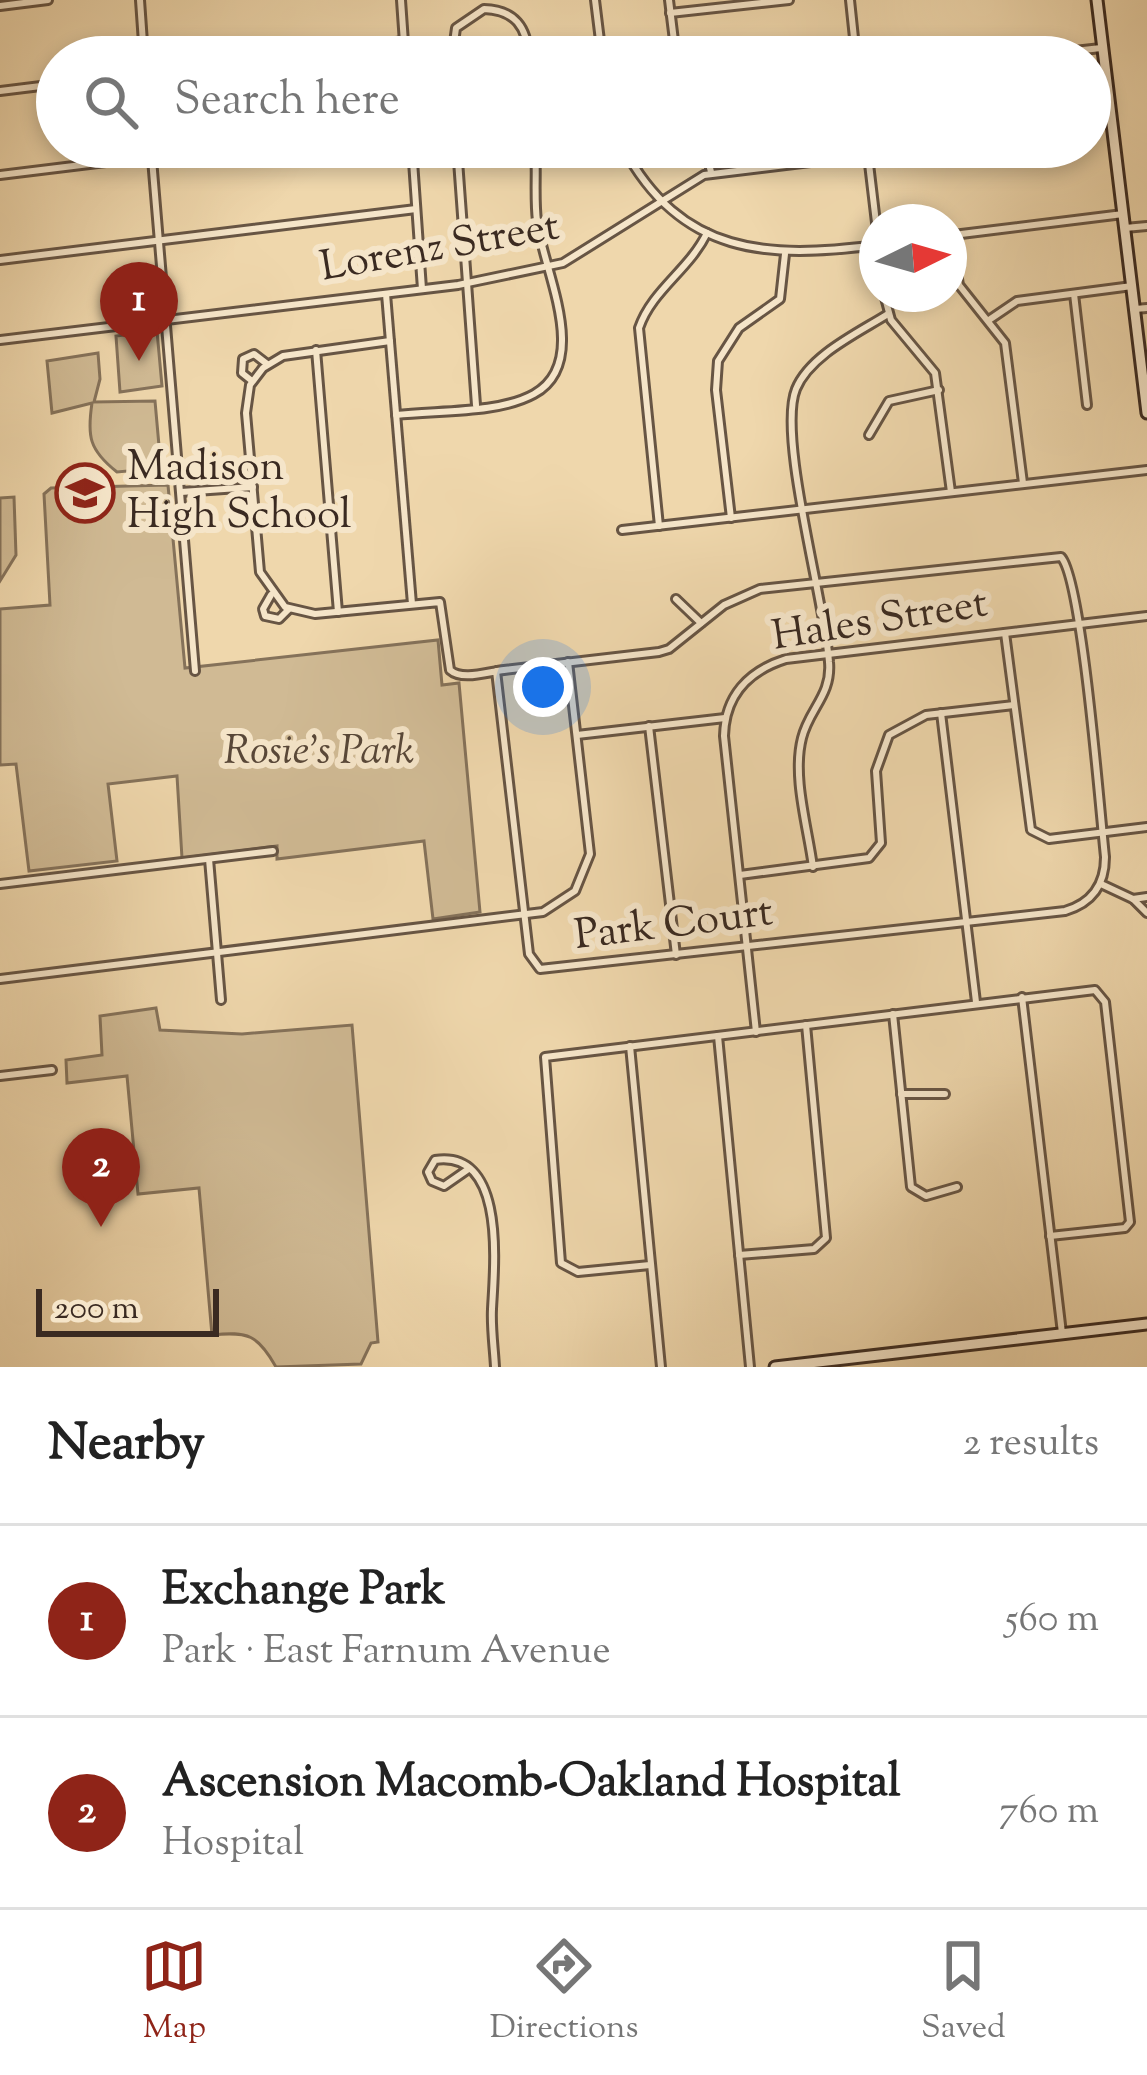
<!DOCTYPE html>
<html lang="en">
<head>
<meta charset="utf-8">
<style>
  :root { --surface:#fff; --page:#f2f2f2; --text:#222; --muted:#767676; --line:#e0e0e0; --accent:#8f2418 }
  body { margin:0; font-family:"Sorts Mill Goudy",serif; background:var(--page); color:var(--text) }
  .compass { position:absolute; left:859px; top:204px; width:108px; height:108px; border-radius:50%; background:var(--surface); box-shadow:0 6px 18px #0003; rotate:85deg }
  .scale { position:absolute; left:36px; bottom:30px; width:183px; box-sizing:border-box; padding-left:12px; border:6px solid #3a2a21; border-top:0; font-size:33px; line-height:42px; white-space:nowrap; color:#3a2a21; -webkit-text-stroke:9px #f5e5c9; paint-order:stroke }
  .you { position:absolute; left:543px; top:687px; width:42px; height:42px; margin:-30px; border:9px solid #fff; border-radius:50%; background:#1a73e8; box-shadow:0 0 0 18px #1a73e833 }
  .badge { display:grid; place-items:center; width:78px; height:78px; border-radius:50%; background:var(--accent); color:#fff; font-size:39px; font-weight:700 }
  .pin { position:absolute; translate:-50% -99px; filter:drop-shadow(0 3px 6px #0008) }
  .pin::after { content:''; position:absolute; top:63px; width:42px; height:36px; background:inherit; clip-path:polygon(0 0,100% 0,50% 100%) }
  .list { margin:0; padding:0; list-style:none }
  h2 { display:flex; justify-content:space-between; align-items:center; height:156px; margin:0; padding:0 48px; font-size:51px }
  h2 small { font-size:39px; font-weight:400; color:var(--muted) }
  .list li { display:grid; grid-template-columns:78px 1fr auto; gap:36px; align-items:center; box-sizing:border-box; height:192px; padding:0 48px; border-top:3px solid var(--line) }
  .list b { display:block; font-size:45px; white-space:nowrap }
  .list p { margin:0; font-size:39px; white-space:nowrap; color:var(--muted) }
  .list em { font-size:39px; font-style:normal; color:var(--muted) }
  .icon { flex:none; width:66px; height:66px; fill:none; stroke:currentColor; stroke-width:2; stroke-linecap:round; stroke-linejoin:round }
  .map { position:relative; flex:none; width:1147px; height:1367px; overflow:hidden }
  .search { position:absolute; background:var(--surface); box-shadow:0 6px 18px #0003; left:36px; right:36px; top:36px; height:132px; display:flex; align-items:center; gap:30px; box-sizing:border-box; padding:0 42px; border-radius:66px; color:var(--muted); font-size:45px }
  .sheet { height:540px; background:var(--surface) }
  nav { display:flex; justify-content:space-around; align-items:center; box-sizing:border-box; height:168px; border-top:3px solid var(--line); background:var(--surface); font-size:33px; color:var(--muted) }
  nav a { display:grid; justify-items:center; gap:6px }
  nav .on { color:var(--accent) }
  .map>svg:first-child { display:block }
</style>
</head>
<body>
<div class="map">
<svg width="1147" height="1367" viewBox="0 0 1147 1367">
  <rect width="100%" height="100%" fill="#efd7ac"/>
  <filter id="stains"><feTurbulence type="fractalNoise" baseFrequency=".00167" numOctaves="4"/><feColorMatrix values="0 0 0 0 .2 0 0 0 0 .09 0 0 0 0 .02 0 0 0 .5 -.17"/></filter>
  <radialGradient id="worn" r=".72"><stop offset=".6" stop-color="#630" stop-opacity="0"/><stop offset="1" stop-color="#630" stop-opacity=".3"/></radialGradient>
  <!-- green -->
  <g fill="#d0ba94" stroke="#85725a" stroke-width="3">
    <path d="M 157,331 L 162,386 L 120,392 L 116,336 Z"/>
    <path d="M 98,353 L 100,379 L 94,402 L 155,401 L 161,468 L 117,472 C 89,450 87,436 92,403 L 52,413 L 47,361 Z"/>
    <path d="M 168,485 L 185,668 L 438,640 L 442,685 L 459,683 L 480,912 L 433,919 L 424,841 L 277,859 L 277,846 L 182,858 L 177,776 L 108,784 L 117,861 L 29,871 L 16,764 L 0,765 L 0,609 L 50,605 L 44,494 L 51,488 Z"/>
    <path d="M 14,497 L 16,555 L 0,581 L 0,498 Z"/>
    <path d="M 156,1008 L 160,1030 L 242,1034 L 352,1025 L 378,1342 L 371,1343 L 361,1364 L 276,1367 C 258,1335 248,1331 212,1335 L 199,1188 L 138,1194 L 127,1076 L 67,1083 L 66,1060 L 102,1055 L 100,1016 Z"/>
  </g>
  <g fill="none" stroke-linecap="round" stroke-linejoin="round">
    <defs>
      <g id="minor">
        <path d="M 140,0 L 144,57"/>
        <path d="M 401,0 L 405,57"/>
        <path d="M 595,0 L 602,57"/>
        <path d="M 669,0 L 676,57"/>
        <path d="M 850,0 L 856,57"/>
        <path d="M 0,6 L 48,0"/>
        <path d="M 670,13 L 789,0"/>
        <path d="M 273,57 L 404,41"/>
        <path d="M 452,57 L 456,28 L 484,9 C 515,10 527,27 529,57"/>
        <path d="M 1021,57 L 1101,48"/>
        <path d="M 0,91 L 57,84"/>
        <path d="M 151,147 L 195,671"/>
        <path d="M 412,147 L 422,289"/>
        <path d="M 457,147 L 476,405"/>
        <path d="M 623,147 C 681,256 768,259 877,245"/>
        <path d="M 705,147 L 711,172"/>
        <path d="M 867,147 L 877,231"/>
        <path d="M 0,175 L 228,147"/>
        <path d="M 1125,228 L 1147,226"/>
        <path d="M 953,235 L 1123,214"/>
        <path d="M 951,236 L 959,285 L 1005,343 L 1023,483"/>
        <path d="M 0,260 L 416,209"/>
        <path d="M 386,294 L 412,604"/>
        <path d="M 884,294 L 891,320 L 935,373 L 951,492"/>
        <path d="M 1074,294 L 1087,405"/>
        <path d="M 1135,309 L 1147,308"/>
        <path d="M 989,320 L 1017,301 L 1132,286"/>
        <path d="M 0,340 L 458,285 L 563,263 L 704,175 L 868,155"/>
        <path d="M 390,341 L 283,356 L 263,368 L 250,385 L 246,413 L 260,572 L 285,607 L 315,614 L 440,602 L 450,670 C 462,681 487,672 504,670 L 659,652 L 669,649 L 724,605 L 760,589 L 1061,557 C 1082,579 1100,811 1105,857 C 1105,885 1092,903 1065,911 L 540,969 L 529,954 L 496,671"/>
        <path d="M 316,350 L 338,612"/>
        <path d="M 252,381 L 242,373 L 243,359 L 254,354 L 267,364"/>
        <path d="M 396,415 C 437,410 498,414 534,394 C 592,362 543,270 537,221 C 534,197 537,172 535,147"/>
        <path d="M 869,435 L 889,401 L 939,390"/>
        <path d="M 181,492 L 253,487"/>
        <path d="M 731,518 L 716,390 L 718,361 L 739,328 L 780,299 L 785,254"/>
        <path d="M 659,526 L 639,328 C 652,290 689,270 707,233"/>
        <path d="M 622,530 L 1147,470"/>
        <path d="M 271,595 L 263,609 L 265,616 L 279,619 L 289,609"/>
        <path d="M 676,599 L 701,623"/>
        <path d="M 1005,633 L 1031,830 L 1049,839 L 1147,827"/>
        <path d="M 941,713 L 976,1002"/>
        <path d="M 649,726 L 676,955"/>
        <path d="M 577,735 L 725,718"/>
        <path d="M 209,859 L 221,1000"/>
        <path d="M 813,867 C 808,828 792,777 802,738 C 809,709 832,695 829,662 C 825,602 777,436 796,389 C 810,355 858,333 888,314"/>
        <path d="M 740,875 L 869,858 L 881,843 L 876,771 L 889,735 L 926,715 L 1014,705"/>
        <path d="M 0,884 L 273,851"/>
        <path d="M 1101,884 L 1133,899 L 1147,913"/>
        <path d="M 1133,899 L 1147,897"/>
        <path d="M 0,979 L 543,912 L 575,891 L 590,854 L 568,662"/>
        <path d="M 1022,997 L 1062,1333"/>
        <path d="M 893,1014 L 911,1187 L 926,1196 L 957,1187"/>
        <path d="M 756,1032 L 724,736 C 725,696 748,671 786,659 L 1147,616"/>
        <path d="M 718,1036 L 750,1367"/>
        <path d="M 630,1046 L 661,1367"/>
        <path d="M 0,1076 L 52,1070"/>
        <path d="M 901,1094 L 945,1094"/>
        <path d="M 467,1170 L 444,1186 L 432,1181 L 428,1172 L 435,1160 C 507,1149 494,1268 492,1309 C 491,1328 494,1348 495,1367"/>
        <path d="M 739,1255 L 814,1249 L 826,1238 L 806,1025"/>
        <path d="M 650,1265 L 578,1272 L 561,1263 L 545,1057 L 1095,990 L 1105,1002 L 1130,1222 L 1125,1228 L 1050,1236"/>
      </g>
      <g id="secondary">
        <path d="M 1097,0 L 1147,413"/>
        <path d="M 775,1367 L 1147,1324"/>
      </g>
    </defs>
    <!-- minor casing -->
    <use href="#minor" stroke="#675544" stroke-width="12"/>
    <!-- secondary casing -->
    <use href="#secondary" stroke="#3a2a21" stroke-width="15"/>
    <!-- minor -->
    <use href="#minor" stroke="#f5e5c9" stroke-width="6"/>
    <!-- secondary -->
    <use href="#secondary" stroke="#f5e5c9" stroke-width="9"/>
  </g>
  <!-- icons -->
  <defs>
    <symbol id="school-ring" viewBox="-11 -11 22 22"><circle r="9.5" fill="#f5e5c9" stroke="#8f2418" stroke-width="1.5"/><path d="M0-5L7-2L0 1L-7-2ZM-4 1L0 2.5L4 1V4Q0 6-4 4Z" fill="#8f2418"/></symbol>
  </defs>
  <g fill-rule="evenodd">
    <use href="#school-ring" x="52" y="460" width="66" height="66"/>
  </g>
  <g text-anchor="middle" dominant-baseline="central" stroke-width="12" stroke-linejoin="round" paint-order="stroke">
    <!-- street labels -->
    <g font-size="42" fill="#3a2a21" stroke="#f5e5c9">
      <text transform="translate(440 249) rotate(-10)">Lorenz Street</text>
      <text transform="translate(880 622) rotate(-9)">Hales Street</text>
      <text transform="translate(674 926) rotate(-7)">Park Court</text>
    </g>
    <!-- poi labels -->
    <g font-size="42" fill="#3a2a21" stroke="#f5e5c9" text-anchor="start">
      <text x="127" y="469">Madison<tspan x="127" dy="48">High School</tspan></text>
    </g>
    <!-- park labels -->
    <g font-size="42" font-style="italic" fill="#584738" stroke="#f5e5c9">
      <text x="319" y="753">Rosie's Park</text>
    </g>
  </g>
  <rect width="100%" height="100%" filter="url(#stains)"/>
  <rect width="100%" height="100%" fill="url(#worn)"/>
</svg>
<svg class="compass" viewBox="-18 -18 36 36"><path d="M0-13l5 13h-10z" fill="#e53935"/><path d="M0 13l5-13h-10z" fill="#767676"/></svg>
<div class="scale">200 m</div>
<div class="you"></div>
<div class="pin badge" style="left:139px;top:361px">1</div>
<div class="pin badge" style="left:101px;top:1227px">2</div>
<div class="search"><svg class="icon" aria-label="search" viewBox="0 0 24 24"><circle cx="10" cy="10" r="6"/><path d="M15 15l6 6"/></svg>Search here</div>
</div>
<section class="sheet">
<h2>Nearby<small>2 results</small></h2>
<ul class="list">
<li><span class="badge">1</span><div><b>Exchange Park</b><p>Park · East Farnum Avenue</p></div><em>560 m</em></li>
<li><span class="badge">2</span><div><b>Ascension Macomb-Oakland Hospital</b><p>Hospital</p></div><em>760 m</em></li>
</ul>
</section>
<nav>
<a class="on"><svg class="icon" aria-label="map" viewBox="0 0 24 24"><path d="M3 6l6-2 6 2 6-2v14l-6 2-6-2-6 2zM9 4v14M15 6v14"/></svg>Map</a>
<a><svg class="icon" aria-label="directions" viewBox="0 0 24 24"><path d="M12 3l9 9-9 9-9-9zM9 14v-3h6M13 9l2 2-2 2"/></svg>Directions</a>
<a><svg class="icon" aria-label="saved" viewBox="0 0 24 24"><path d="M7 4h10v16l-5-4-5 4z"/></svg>Saved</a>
</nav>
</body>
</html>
